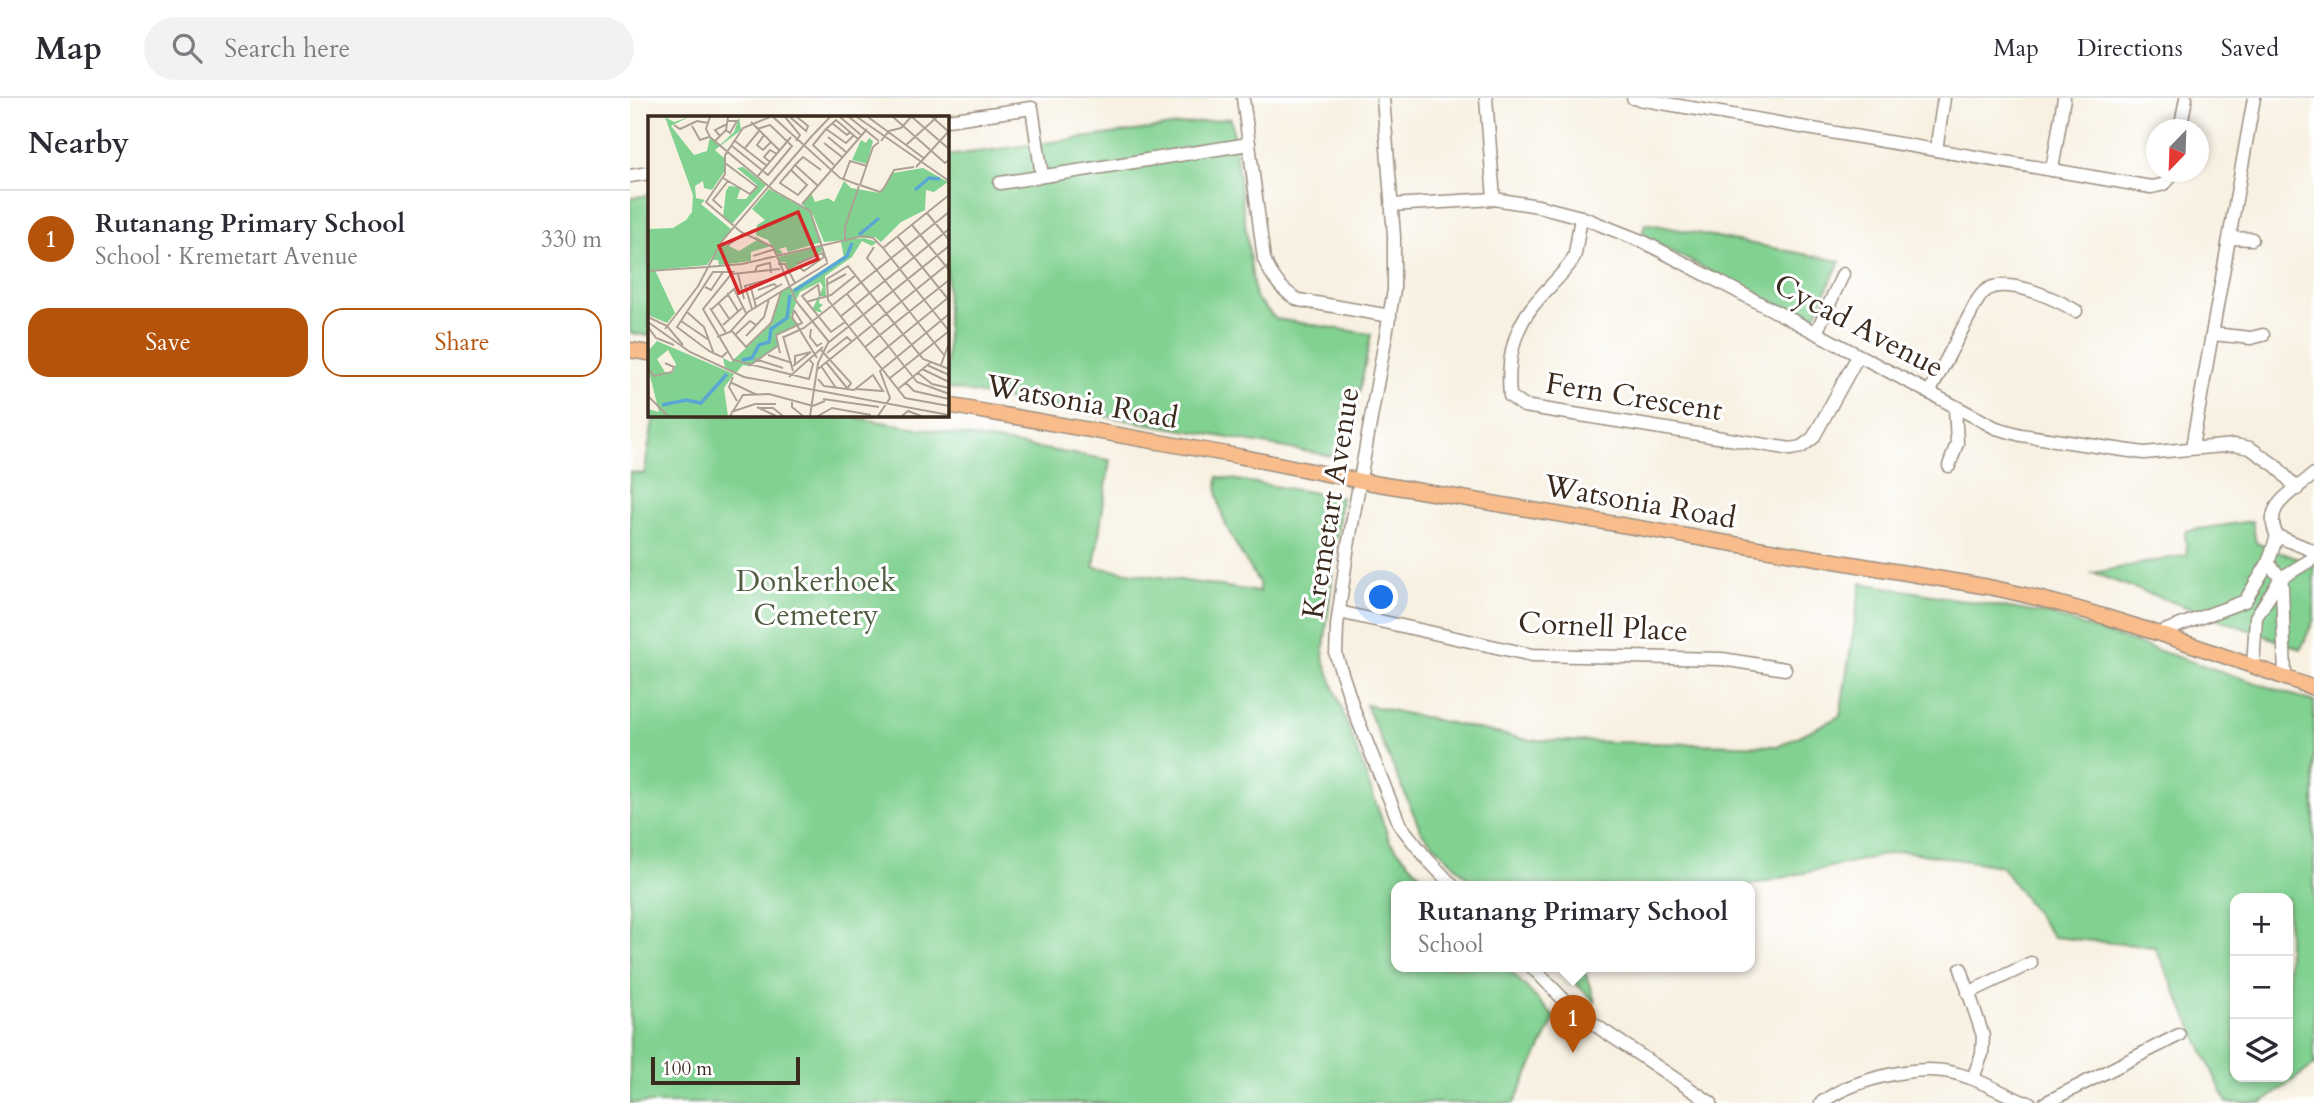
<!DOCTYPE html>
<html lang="en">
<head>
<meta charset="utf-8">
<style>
  :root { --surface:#fff; --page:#f2f2f3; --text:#2b2b33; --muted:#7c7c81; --line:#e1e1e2; --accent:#b45309 }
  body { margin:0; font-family:Cardo,serif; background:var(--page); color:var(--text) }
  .controls { position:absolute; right:21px; bottom:21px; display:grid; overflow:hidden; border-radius:14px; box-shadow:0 4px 10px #0003 }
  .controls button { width:63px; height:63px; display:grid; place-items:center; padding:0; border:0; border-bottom:2px solid var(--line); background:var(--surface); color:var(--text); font:35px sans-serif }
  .compass { position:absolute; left:1516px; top:21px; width:63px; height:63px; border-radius:50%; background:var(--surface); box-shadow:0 4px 10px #0003; rotate:203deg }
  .scale { position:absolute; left:21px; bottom:18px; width:149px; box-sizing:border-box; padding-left:7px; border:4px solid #3b2a1e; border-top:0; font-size:19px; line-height:24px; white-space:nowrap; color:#3b2a1e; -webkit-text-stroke:5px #fff; paint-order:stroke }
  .you { position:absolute; left:752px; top:500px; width:24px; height:24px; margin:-18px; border:5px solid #fff; border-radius:50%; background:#1a73e8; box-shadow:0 0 0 10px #1a73e833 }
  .badge { display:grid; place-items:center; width:46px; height:46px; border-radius:50%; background:var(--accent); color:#fff; font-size:23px; font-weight:700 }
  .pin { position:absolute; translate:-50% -58px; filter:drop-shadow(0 2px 4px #0008) }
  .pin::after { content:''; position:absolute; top:37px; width:24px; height:21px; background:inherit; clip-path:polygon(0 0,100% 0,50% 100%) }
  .popup { position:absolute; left:761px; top:783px; width:364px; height:91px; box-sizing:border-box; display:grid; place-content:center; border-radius:14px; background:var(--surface); filter:drop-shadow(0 2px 5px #0005); font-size:23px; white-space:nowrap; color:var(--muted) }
  .popup b { font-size:26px; color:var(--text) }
  .popup::after { content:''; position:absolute; left:50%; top:100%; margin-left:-14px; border:14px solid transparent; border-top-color:var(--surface) }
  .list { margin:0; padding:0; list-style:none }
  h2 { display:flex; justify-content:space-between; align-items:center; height:91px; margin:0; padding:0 28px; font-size:30px }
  h2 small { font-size:23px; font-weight:400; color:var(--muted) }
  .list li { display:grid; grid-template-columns:46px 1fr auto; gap:21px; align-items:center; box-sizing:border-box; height:98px; padding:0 28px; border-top:2px solid var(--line) }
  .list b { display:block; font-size:26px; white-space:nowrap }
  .list p { margin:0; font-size:23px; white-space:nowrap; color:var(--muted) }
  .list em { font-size:23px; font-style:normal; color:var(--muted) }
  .actions { display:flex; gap:14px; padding:21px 28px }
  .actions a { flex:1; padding:16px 0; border:2px solid var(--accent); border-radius:21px; text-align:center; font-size:24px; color:var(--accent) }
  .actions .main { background:var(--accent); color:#fff }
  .icon { flex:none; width:38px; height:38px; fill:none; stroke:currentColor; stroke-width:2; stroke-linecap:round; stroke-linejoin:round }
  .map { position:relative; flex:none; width:1684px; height:1005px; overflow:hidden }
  header { display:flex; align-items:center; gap:42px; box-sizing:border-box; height:98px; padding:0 35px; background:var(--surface); border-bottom:2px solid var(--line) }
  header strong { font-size:33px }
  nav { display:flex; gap:38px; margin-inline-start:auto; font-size:24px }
  .search { width:490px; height:63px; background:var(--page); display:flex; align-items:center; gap:18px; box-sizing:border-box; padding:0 24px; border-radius:38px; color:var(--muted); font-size:26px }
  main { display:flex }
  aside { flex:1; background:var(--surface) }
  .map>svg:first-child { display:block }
</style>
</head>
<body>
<header>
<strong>Map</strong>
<div class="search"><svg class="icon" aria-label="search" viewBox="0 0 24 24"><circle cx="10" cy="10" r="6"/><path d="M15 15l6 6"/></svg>Search here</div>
<nav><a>Map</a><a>Directions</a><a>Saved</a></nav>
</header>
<main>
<aside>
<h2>Nearby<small></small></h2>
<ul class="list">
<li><span class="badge">1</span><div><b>Rutanang Primary School</b><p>School · Kremetart Avenue</p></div><em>330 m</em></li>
</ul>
<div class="actions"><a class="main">Save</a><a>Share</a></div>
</aside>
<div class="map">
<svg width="1684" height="1005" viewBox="0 0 1684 1005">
  <rect width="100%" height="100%" fill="#fff"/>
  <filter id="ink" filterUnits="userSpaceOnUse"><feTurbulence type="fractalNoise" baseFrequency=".0143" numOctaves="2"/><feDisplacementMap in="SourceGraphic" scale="14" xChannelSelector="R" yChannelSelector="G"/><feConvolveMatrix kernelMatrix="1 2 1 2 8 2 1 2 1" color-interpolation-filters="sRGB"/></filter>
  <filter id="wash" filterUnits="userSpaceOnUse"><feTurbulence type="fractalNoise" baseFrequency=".00686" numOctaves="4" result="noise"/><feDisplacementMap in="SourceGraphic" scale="28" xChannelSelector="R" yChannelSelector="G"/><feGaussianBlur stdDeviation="1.57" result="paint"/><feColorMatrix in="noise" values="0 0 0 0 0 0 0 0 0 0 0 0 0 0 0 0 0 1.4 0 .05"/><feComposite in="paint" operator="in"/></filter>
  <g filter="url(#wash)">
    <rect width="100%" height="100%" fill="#f8f1e2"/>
    <!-- green -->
    <g fill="#81d191" stroke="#5e7e58" stroke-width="2" fill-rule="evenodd">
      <path d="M 601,20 L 625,199 L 646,221 L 741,236 L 719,346 L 701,358 L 317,290 L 317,58 Z"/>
      <path d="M 19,97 L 19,238 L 0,235 L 0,100 Z"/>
      <path d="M 1015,125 L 1210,163 L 1181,226 L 1012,138 Z"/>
      <path d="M 24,317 L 210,317 L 480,362 L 464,469 L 629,494 L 629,485 C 610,452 583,419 588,379 L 711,399 L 693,559 L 760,744 L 802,789 L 766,789 L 766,869 L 877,869 L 925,920 L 884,1005 L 0,1005 L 0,374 L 14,376 Z"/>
      <path d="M 1622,423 L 1626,445 L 1684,467 L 1684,521 L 1671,551 L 1463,475 L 1557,457 L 1555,433 Z"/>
      <path d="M 1231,485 L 1421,517 L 1684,604 L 1684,967 L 1632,1005 L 1597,1005 L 1525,849 L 1423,839 L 1371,768 L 1272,753 L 1111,789 L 847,789 L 792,735 L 736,607 L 899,642 L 1149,648 L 1210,618 ZM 1658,800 L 1658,979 L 1605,979 L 1605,800 Z"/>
      <path d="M 929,869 L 953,869 L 966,905 Z"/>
    </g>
  </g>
  <g filter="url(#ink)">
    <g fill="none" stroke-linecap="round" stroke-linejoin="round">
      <defs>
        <g id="minor">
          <path d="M 613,0 L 634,161 C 641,178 653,194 669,202 L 760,218"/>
          <path d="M 753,0 L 764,138 L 764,192 L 717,454 L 707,528 L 706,557 L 725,615 L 770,727 L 797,761 L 824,789"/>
          <path d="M 856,0 L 864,101"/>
          <path d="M 1003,0 L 1521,89 C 1534,87 1538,86 1542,74"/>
          <path d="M 317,22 L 402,10 L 412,78"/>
          <path d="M 1550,32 L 1556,0"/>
          <path d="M 1306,52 L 1314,0"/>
          <path d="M 1422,72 L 1434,0"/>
          <path d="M 0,78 L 19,75"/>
          <path d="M 370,85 L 619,46"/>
          <path d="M 761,107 L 864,101 L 908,108 L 951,119 L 1014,144 L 1366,330 L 1391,337 L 1514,355 L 1604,347 L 1620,350 L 1646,368 L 1667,391"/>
          <path d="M 951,119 L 945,156 L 942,163 C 930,180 914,193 902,209 C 882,235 877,266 880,298 L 894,308 L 1161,351 L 1171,349 L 1183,340 L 1228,258"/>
          <path d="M 1600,140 L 1622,141"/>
          <path d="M 1186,235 L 1213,176"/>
          <path d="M 1583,236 L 1621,240 L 1633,237"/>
          <path d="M 1299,295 L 1347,203 C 1351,197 1355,191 1363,189 C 1387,183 1426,201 1446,213"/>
          <path d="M 1562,349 L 1624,0"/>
          <path d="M 1319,368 L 1327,345 L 1325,309"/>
          <path d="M 1684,376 C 1664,394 1631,407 1647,438 L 1684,453"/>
          <path d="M 1638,465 L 1651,480 L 1652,487 L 1655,580"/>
          <path d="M 709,514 L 902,557 L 1092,561 L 1155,571"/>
          <path d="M 1529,535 L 1615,503 L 1638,465 L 1647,438"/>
          <path d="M 1623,569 L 1626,519 L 1651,480 L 1684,460"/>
          <path d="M 902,869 L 938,906 L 962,925 L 1081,1005"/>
          <path d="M 1331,871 L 1353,938 L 1352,956 L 1343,980"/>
          <path d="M 1338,895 L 1401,865"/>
          <path d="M 1191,1005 C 1210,991 1228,985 1250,979 C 1316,962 1335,977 1393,1004 L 1400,1005"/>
          <path d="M 1415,1005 L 1549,937"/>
        </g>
        <g id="major">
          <path d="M 0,252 L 19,255"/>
          <path d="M 317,307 L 608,358 L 731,383 L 1359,489 C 1471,512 1577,552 1684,590"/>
        </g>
      </defs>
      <!-- minor casing -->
      <use href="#minor" stroke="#9a8e80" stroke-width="15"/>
      <!-- major casing -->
      <use href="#major" stroke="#9a8e80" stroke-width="17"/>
      <!-- minor -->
      <use href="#minor" stroke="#fff" stroke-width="12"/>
      <!-- major -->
      <use href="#major" stroke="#f9bc8b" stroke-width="14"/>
    </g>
  </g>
  <g text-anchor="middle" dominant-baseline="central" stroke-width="6" stroke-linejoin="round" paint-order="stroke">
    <!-- street labels -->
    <g font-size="30" fill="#3b2a1e" stroke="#fff">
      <text transform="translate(1229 228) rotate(28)">Cycad Avenue</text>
      <text transform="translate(1004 299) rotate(9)">Fern Crescent</text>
      <text transform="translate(452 304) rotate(10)">Watsonia Road</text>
      <text transform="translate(1010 404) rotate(10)">Watsonia Road</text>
      <text transform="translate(701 405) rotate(-81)">Kremetart Avenue</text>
      <text transform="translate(973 529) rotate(3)">Cornell Place</text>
    </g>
    <!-- park labels -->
    <g font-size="30" fill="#505c40" stroke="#fff">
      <text x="186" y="483">Donkerhoek<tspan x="186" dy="34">Cemetery</tspan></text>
    </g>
  </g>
  <!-- overview -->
  <g transform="translate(18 18)">
    <rect width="301" height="301" fill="#f8f1e2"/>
    <path d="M 17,1 L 26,6 L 41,1 L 23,10 L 46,39 L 59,35 L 62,21 L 72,29 L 86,16 L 91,1 L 93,14 L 67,34 L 76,42 L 78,53 L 64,74 L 56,72 L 55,65 L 47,70 L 48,82 L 57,84 L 53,88 L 83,113 L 59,149 L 7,154 L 27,197 L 19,207 L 0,199 L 0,113 L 25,112 L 38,104 L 44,96 L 45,79 ZM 221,22 L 225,25 L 219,48 L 204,44 L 213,24 L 218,27 ZM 95,51 L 118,69 L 84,108 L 75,100 L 78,75 L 81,70 L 93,71 L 89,83 L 98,83 L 109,69 L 89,52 ZM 275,52 L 300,66 L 286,76 L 278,74 L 277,94 L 253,106 L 233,126 L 227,121 L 176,126 L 165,99 L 154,88 L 163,77 L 167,86 L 180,82 L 186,86 L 196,65 L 203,72 L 232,77 L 245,57 ZM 121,73 L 161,95 L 174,126 L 140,136 L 138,131 L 131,133 L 135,137 L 129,139 L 120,124 L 108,119 L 109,109 L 117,104 L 104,93 ZM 107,120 L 123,130 L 103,136 L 103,145 L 71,149 L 70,144 L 64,144 L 75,127 L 91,135 L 109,124 ZM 212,121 L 229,126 L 224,130 L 214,125 L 204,141 L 177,160 L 178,180 L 172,180 L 171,187 L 175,189 L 171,192 L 175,197 L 164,194 L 175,171 L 172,166 L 152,176 L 148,184 L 143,174 L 196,142 L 193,126 ZM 174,130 L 176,134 L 141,154 L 137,146 L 131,147 L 130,141 ZM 141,171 L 148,187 L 143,200 L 151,209 L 127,219 L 131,229 L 101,250 L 95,249 L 88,257 L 77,252 L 75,242 L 83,246 L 123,208 L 133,176 ZM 9,225 L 86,258 L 76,272 L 80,300 L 0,300 L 0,293 L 11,296 L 0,252 L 0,235 ZM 20,234 L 28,248 L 25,257 L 17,256 L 9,243 Z" fill="#81d191" fill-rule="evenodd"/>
    <path fill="none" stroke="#59a8d3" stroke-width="3.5" d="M 267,74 L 281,62 L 292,63M 211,119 L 231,102M 146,175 L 199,140 L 204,127M 94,244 L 104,242 L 111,229 L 121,226 L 123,213 L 139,202 L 142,179M 14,289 L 38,284 L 53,287 L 79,258"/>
    <path fill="none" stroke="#aca194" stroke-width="2" d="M 62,1 L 58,13 L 62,21 L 125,74 L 162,95 L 179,146M 122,1 L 95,12 L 77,39 L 77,58 L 58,86 L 93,116 L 125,131 L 148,185 L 181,226M 125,1 L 192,62 L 211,69M 137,1 L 152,19 L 148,25M 142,1 L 158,15 L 160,10 L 149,1M 192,1 L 213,19M 201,1 L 231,25M 209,1 L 301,65M 220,1 L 277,43M 245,1 L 297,47 L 301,44M 264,1 L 301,33M 284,1 L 301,16M 103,6 L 132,35M 184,7 L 199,19 L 202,16M 26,9 L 32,13 L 49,5 L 60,7M 44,10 L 52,24 L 61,21M 178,13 L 198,27 L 206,19M 78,14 L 82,17 L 89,5 L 80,5M 116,19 L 109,29 L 115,34 L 123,26M 72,20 L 67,14 L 79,8M 180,21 L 198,36M 162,22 L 182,1M 67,25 L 78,14 L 80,1M 87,25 L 119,50M 233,25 L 241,15 L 253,12 L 263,1M 176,27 L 194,41M 258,29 L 289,1M 84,30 L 120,59 L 144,30 L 122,9 L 109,13M 97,32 L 111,15M 122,46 L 116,41 L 122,34 L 129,38M 147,49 L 169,69M 186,49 L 165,29 L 178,13 L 188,4 L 210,23M 268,51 L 301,15M 143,54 L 159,69 L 150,79 L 132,67 L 136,62 L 143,54 L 147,49 L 155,41 L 173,54M 109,61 L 143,21M 75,62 L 102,78 L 109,71 L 77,47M 126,64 L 163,21M 195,64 L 202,45 L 219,50M 212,69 L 225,31 L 231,26M 212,69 L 232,76 L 236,72M 236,72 L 246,54 L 266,51M 154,88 L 219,13M 74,92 L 65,84 L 80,65M 279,97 L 301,124M 264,109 L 301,154M 249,120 L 300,183M 197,124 L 197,111 L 211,70M 79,130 L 96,117M 226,131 L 219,142 L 296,239M 235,132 L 301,215M 105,140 L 127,133M 130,148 L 137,148 L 147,167M 149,148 L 174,137 L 176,141 L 156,155 L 151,151M 59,151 L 94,148 L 215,120 L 225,122 L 235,132 L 301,79M 0,155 L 59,151M 107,156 L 109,150 L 122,147 L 123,157M 84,158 L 132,153M 90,158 L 96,183M 102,168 L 108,191M 178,169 L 198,158M 50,170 L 74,125 L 128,62M 57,171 L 63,174 L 75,156M 110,174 L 126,168 L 129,171M 79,177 L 90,195M 199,178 L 269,266 L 301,278M 172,180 L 170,169 L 154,180 L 183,216 L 197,206M 106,184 L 134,168M 70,186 L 82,204M 158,186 L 183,179 L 208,159M 62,192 L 78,217M 64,193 L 86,173 L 98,197M 104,193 L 97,170 L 130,161M 146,194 L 144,201 L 169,242M 39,196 L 56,211 L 66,238M 0,201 L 19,210 L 35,229M 192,201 L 301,113M 33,205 L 61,224M 0,206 L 42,236 L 96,261 L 301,299M 75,209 L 94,192M 0,211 L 8,222 L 26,229M 17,213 L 51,169M 163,213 L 162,221 L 169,230 L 174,227M 83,214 L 98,231 L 123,207 L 133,176M 87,219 L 102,205 L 108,209M 98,220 L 116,201 L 121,183M 135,220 L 145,255M 69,221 L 82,216 L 100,196 L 180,147M 136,221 L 156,212 L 301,96M 217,231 L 301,164M 173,234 L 203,267 L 199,273M 79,236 L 74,241 L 61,235 L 29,211 L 65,156 L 85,156 L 55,193 L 85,244 L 161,263 L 165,248 L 161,243M 132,237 L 128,219 L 154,207 L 146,194M 179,237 L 199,221 L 204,226M 120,239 L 144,247M 226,242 L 301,181M 107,243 L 135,252M 178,246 L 199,272M 147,248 L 147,240 L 163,236M 279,249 L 301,259M 293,249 L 301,227M 101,250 L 131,229M 145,250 L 163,236M 173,250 L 188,272M 0,253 L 6,260 L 24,256 L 26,251 L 17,247M 170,253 L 301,147M 274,253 L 301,266M 301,253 L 275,243 L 200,150 L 179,163 L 180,184 L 257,282 L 301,290M 270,257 L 284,268 L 301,272M 85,261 L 81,271 L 89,285M 141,261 L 175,231M 242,262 L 301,215M 170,263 L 176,270 L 206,274 L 225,259 L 235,275 L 208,273M 82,266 L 109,279M 258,267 L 266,275 L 301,283M 250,273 L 283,246M 0,280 L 20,300M 144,283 L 144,291 L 155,300M 175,283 L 231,291M 109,291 L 128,300M 110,292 L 125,292 L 135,300M 83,296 L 107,288 L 128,288M 82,300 L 95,279 L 121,278 L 165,290 L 177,285M 162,300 L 170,247 L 180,227 L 301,130M 170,300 L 184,292 L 223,299M 230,300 L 242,282 L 232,255 L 301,198M 254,300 L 260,295 L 273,300"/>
    <path fill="#d62828" fill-opacity="0.15" stroke="#d62828" stroke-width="3.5" d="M 150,96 L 170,143 L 91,177 L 71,130 Z"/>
    <rect width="301" height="301" fill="none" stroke="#3b2a1e" stroke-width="3.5"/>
  </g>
</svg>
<div class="controls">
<button>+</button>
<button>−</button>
<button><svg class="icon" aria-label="layers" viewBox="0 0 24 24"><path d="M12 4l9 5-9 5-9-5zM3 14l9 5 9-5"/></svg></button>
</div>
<svg class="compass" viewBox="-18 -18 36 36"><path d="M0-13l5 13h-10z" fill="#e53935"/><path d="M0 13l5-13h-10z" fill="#7c7c81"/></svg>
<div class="scale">100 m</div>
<div class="you"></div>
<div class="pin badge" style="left:943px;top:955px">1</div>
<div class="popup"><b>Rutanang Primary School</b>School</div>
</div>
</main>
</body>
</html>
